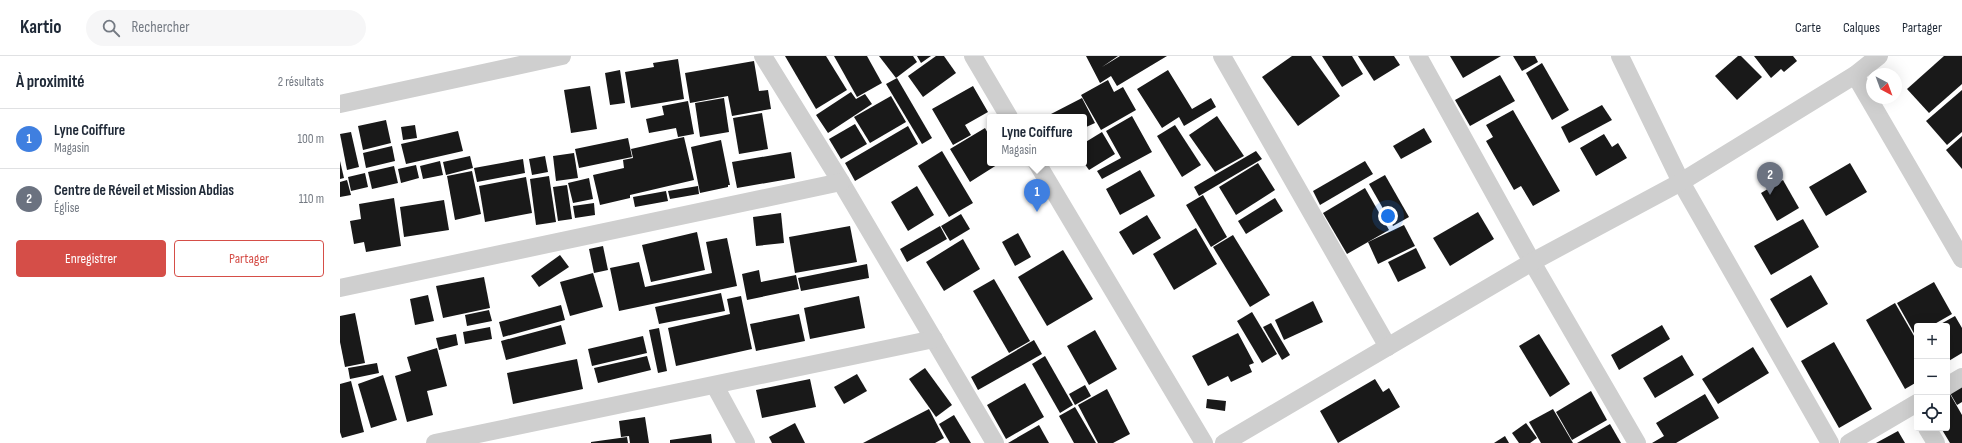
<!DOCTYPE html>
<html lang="fr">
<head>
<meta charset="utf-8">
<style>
  :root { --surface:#fff; --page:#f6f6f7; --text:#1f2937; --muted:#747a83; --line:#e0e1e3; --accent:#d54e48 }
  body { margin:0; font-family:"Sofia Sans Condensed",sans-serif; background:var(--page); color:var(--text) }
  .controls { position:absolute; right:12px; bottom:12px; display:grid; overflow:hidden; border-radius:4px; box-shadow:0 4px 16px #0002 }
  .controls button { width:36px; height:36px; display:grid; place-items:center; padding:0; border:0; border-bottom:1px solid var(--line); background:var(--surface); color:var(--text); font:20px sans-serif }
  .compass { position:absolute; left:1526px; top:12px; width:36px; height:36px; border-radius:50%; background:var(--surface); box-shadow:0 4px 16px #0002; rotate:139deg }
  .you { position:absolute; left:1048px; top:160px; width:14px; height:14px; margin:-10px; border:3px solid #fff; border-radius:50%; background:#1a73e8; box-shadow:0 0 0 6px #1a73e833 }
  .badge { display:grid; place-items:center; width:26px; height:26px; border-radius:50%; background:var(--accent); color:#fff; font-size:13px; font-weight:700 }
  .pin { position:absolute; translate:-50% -33px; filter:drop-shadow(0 1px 2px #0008) }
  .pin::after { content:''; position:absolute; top:21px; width:14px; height:12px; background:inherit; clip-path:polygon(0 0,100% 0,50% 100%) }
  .popup { position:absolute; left:647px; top:58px; width:100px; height:52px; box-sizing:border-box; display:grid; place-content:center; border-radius:4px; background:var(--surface); filter:drop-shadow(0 1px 3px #0005); font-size:13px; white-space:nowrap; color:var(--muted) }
  .popup b { font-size:15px; color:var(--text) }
  .popup::after { content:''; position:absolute; left:50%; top:100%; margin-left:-8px; border:8px solid transparent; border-top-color:var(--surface) }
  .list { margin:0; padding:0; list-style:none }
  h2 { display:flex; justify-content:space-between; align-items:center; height:52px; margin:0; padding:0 16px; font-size:17px }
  h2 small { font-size:13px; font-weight:400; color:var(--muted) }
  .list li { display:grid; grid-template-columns:26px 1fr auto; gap:12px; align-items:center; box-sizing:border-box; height:60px; padding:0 16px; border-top:1px solid var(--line) }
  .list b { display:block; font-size:15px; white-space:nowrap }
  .list p { margin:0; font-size:13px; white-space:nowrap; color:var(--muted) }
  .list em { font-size:13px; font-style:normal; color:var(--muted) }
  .actions { display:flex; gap:8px; padding:12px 16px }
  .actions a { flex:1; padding:9px 0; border:1px solid var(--accent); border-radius:4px; text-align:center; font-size:14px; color:var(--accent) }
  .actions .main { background:var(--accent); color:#fff }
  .icon { flex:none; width:22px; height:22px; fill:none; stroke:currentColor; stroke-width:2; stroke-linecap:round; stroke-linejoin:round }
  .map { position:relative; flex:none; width:1622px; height:387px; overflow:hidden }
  header { display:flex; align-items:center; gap:24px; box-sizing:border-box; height:56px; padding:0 20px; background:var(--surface); border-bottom:1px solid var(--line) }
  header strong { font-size:19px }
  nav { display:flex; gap:22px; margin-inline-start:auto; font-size:14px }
  .search { width:280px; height:36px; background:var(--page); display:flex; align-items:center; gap:10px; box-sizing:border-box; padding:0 14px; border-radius:22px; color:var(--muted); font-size:15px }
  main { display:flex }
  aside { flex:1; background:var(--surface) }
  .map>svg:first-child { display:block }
</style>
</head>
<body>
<header>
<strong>Kartio</strong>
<div class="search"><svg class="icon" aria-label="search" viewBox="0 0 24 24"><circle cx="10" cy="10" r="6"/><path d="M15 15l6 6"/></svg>Rechercher</div>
<nav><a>Carte</a><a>Calques</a><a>Partager</a></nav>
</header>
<main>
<aside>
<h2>À proximité<small>2 résultats</small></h2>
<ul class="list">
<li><span class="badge" style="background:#3f7fe0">1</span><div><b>Lyne Coiffure</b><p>Magasin</p></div><em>100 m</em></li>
<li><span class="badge" style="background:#6b7280">2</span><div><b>Centre de Réveil et Mission Abdias</b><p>Église</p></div><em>110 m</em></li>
</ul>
<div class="actions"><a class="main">Enregistrer</a><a>Partager</a></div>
</aside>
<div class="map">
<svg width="1622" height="387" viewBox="0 0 1622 387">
  <rect width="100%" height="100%" fill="#fff"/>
  <!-- building -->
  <g fill="#191919">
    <path d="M 445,0 L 486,0 L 507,34 L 476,53 Z"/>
    <path d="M 494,0 L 527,0 L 542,27 L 517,41 Z"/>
    <path d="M 539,0 L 573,0 L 577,6 L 556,22 Z"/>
    <path d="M 577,0 L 591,0 L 581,7 Z"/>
    <path d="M 596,0 L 604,0 L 616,17 L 583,41 L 568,20 Z"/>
    <path d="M 746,0 L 778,0 L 762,11 L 780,0 L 827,0 L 777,30 L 771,20 L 760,27 Z"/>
    <path d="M 952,0 L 971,0 L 1000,40 L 958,70 L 922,21 Z"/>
    <path d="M 982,0 L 1012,0 L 1023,18 L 1002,31 Z"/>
    <path d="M 1018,0 L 1054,0 L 1060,9 L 1034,25 Z"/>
    <path d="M 1110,0 L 1161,0 L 1123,22 Z"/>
    <path d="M 1173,0 L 1195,0 L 1198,6 L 1182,15 Z"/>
    <path d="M 1398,0 L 1401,0 L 1422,21 L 1397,44 L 1375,20 Z"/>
    <path d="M 1414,0 L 1453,0 L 1457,5 L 1444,16 L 1441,13 L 1431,22 Z"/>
    <path d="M 1604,0 L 1622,0 L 1622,28 L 1589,57 L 1567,33 Z"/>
    <path d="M 338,3 L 344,43 L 291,52 L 285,16 L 314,11 L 313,7 Z"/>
    <path d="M 414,5 L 419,35 L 428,34 L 431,53 L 392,60 L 388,40 L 350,47 L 345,17 Z"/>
    <path d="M 1202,7 L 1229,54 L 1212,64 L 1186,17 Z"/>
    <path d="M 280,14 L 285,47 L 270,49 L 265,17 Z"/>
    <path d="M 828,14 L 852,53 L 871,42 L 876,51 L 844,70 L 839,61 L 822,72 L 797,33 Z"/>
    <path d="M 1160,19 L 1175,45 L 1130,70 L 1115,44 Z"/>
    <path d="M 557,22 L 592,82 L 582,88 L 546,28 Z"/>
    <path d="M 768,24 L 774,36 L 783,31 L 796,54 L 761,74 L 741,39 Z"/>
    <path d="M 250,30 L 257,73 L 231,77 L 224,34 Z"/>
    <path d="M 633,30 L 648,56 L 625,69 L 631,79 L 613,89 L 592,53 Z"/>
    <path d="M 1622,34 L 1622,76 L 1607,89 L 1586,65 Z"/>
    <path d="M 511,36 L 516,43 L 525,38 L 532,48 L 488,77 L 476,59 Z"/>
    <path d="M 551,40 L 566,66 L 530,87 L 514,61 Z"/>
    <path d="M 384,42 L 389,76 L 360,81 L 355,47 Z"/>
    <path d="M 742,42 L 755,67 L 744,72 L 744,61 L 713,61 L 711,58 Z"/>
    <path d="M 348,45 L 354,78 L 338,81 L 336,72 L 309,77 L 306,63 L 324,59 L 322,50 Z"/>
    <path d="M 1262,49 L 1272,64 L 1229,87 L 1221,71 Z"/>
    <path d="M 1173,54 L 1220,135 L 1193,150 L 1181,130 L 1174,134 L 1146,85 L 1153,81 L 1146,69 Z"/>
    <path d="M 422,57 L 428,93 L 399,98 L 393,62 Z"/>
    <path d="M 792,60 L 812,96 L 762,123 L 757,115 L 781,102 L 766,75 Z"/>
    <path d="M 877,60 L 904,100 L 875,116 L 849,79 Z"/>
    <path d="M 46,64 L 51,87 L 23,94 L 18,70 Z"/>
    <path d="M 515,68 L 527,88 L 501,103 L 489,83 Z"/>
    <path d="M 75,69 L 77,82 L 63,84 L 61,71 Z"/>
    <path d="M 835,69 L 861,109 L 842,121 L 817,80 Z"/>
    <path d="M 568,70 L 578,88 L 515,125 L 505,107 Z"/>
    <path d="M 645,72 L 650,81 L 650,107 L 660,107 L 630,126 L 610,93 Z"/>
    <path d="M 1084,72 L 1092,86 L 1061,103 L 1053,90 Z"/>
    <path d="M 118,75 L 123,95 L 66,108 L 61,88 Z"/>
    <path d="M 11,76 L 19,111 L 7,114 L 0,78 Z"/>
    <path d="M 762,76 L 775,98 L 749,114 L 744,107 L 744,87 Z"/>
    <path d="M 1264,78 L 1272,91 L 1278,87 L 1287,102 L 1256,120 L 1240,92 Z"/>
    <path d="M 1622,80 L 1622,113 L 1606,94 Z"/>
    <path d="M 344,81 L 354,124 L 290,139 L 290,142 L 260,149 L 253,119 L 284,112 L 283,104 L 293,102 L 291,93 Z"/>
    <path d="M 288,82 L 292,101 L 239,112 L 235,93 Z"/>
    <path d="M 381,84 L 390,129 L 388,129 L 388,131 L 360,137 L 351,91 Z"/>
    <path d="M 52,90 L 55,105 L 26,112 L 23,97 Z"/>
    <path d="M 602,95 L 633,147 L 609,161 L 578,110 Z"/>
    <path d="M 916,95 L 922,103 L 859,140 L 854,131 Z"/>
    <path d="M 451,96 L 455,122 L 397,132 L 392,106 Z"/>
    <path d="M 234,97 L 238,122 L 216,125 L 213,100 Z"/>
    <path d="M 130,100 L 133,112 L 106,119 L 103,106 Z"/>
    <path d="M 205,100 L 208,116 L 192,119 L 189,103 Z"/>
    <path d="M 183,103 L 185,117 L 137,126 L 134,112 Z"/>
    <path d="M 0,105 L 4,122 L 0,123 Z"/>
    <path d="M 100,105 L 103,119 L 83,123 L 80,110 Z"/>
    <path d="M 1025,105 L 1033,118 L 980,149 L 973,135 Z"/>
    <path d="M 918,107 L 935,134 L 896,159 L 879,131 Z"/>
    <path d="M 1510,107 L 1527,136 L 1486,160 L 1469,131 Z"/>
    <path d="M 76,109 L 79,122 L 61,127 L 58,113 Z"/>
    <path d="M 54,110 L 58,127 L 32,133 L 28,116 Z"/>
    <path d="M 800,114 L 815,140 L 780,159 L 766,133 Z"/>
    <path d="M 132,115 L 141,158 L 115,164 L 107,120 Z"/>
    <path d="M 25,117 L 28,131 L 11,135 L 8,121 Z"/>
    <path d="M 1045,119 L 1069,161 L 1053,170 L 1029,128 Z"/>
    <path d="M 209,120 L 216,166 L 196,169 L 190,123 Z"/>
    <path d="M 186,121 L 192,157 L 145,166 L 139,130 Z"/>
    <path d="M 249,122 L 253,143 L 233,147 L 228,127 Z"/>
    <path d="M 7,124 L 11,139 L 0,141 L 0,126 Z"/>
    <path d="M 1443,124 L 1459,152 L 1437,165 L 1421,137 Z"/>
    <path d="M 227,129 L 232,163 L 218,165 L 213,131 Z"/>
    <path d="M 358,130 L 359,138 L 330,143 L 328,135 Z"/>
    <path d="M 577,130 L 594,159 L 568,175 L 551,146 Z"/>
    <path d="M 1025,132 L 1049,174 L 1007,198 L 983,157 Z"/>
    <path d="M 326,135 L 328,145 L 295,151 L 293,141 Z"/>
    <path d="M 863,139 L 887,181 L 871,191 L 846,149 Z"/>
    <path d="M 54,142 L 61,190 L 26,196 L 24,186 L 14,188 L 10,165 L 21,163 L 19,148 Z"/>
    <path d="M 935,142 L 943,155 L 906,178 L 898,165 Z"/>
    <path d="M 104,144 L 109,174 L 64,181 L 60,151 Z"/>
    <path d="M 254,147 L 255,159 L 235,162 L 233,150 Z"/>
    <path d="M 1138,156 L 1154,183 L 1110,210 L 1093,182 Z"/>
    <path d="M 441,157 L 444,187 L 416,190 L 413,161 Z"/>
    <path d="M 621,158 L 630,173 L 610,185 L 601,170 Z"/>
    <path d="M 807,159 L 821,182 L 793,199 L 779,176 Z"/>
    <path d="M 1463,163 L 1479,191 L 1431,219 L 1414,190 Z"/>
    <path d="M 1064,169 L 1075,190 L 1038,208 L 1028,186 Z"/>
    <path d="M 510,170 L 517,206 L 455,217 L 449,181 Z"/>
    <path d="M 600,170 L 607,183 L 567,206 L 560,193 Z"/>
    <path d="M 856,172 L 877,208 L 834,234 L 813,198 Z"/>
    <path d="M 357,176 L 365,214 L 311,226 L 302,189 Z"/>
    <path d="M 678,177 L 691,201 L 675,210 L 662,186 Z"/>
    <path d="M 893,179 L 930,239 L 910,251 L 873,191 Z"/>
    <path d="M 387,182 L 397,230 L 279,255 L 270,212 L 299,206 L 305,231 L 372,217 L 366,186 Z"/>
    <path d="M 623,183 L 640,213 L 604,235 L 586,206 Z"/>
    <path d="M 263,190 L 268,214 L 254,217 L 249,193 Z"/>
    <path d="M 1076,192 L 1086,212 L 1058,226 L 1048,206 Z"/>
    <path d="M 723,194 L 753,243 L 707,270 L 678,221 Z"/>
    <path d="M 220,199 L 229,211 L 199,231 L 191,220 Z"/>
    <path d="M 527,208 L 529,222 L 461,235 L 458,222 Z"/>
    <path d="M 419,214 L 421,226 L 456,219 L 459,233 L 407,244 L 402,218 Z"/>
    <path d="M 253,217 L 263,251 L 230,260 L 220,226 Z"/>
    <path d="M 1471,219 L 1488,248 L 1447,272 L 1430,243 Z"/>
    <path d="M 144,221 L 150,252 L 103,262 L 96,230 Z"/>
    <path d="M 654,223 L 690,285 L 669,297 L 633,235 Z"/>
    <path d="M 1594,226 L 1612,258 L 1591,270 L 1577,270 L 1577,278 L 1575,279 L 1557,247 Z"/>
    <path d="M 381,237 L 385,255 L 319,268 L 315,251 Z"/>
    <path d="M 88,239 L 94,265 L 75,269 L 70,243 Z"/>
    <path d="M 401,240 L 412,293 L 336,310 L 328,272 L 390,258 L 387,243 Z"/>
    <path d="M 519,240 L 525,272 L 470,283 L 464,252 Z"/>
    <path d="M 973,245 L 983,266 L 944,284 L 935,264 Z"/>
    <path d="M 1555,247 L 1577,285 L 1577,326 L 1565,333 L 1526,264 Z"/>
    <path d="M 221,249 L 225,264 L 163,281 L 159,266 Z"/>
    <path d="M 149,254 L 152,265 L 127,270 L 125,259 Z"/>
    <path d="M 912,256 L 937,298 L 922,307 L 897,265 Z"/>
    <path d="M 15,257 L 25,307 L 5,311 L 0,286 L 0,260 Z"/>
    <path d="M 459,258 L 465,285 L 416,295 L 410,268 Z"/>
    <path d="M 1615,260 L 1622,272 L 1622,297 L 1607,306 L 1607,270 L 1597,270 Z"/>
    <path d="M 931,267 L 950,299 L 942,304 L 923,271 Z"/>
    <path d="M 221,269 L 226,288 L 166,304 L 161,285 Z"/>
    <path d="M 1322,269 L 1330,283 L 1279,314 L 1271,299 Z"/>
    <path d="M 150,271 L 152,283 L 125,288 L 123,276 Z"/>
    <path d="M 319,272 L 327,315 L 318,317 L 309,274 Z"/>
    <path d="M 755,274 L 777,313 L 749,329 L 727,290 Z"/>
    <path d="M 898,277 L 914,307 L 909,309 L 912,316 L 891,326 L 888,320 L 868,330 L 852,300 Z"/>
    <path d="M 116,278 L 118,289 L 99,294 L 96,282 Z"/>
    <path d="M 1199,278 L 1230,328 L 1210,341 L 1179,290 Z"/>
    <path d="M 303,280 L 307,297 L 252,310 L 248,293 Z"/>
    <path d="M 694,284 L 702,298 L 638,334 L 631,321 Z"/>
    <path d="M 1494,286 L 1532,353 L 1499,372 L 1461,305 Z"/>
    <path d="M 1413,291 L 1429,317 L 1378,348 L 1362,323 Z"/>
    <path d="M 97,292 L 107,330 L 87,335 L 93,359 L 67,366 L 55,320 L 71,315 L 67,301 Z"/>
    <path d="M 1342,299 L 1354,319 L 1315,342 L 1303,322 Z"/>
    <path d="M 307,300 L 311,314 L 258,327 L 254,312 Z"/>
    <path d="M 705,300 L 733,349 L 720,357 L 692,308 Z"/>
    <path d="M 237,303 L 243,333 L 173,348 L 167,317 Z"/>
    <path d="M 37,307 L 39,317 L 10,323 L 8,312 Z"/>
    <path d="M 585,312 L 612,349 L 596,361 L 569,323 Z"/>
    <path d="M 517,318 L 527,335 L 504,348 L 494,331 Z"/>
    <path d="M 43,319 L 57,364 L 31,372 L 18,328 Z"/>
    <path d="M 470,323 L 476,351 L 422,362 L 416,334 Z"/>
    <path d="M 1035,323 L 1043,336 L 1049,332 L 1060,351 L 998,387 L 980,355 Z"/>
    <path d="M 11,325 L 24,376 L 2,382 L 0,376 L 0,328 Z"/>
    <path d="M 685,327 L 704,361 L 666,383 L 647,349 Z"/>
    <path d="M 745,329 L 751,340 L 735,349 L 729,338 Z"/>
    <path d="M 1622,330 L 1622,346 L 1617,349 L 1610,337 Z"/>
    <path d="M 767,333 L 790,378 L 773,387 L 758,387 L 738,349 Z"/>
    <path d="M 1251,335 L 1267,364 L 1232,384 L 1216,356 Z"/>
    <path d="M 1365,338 L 1379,362 L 1336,387 L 1312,387 L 1324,380 L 1316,367 Z"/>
    <path d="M 1610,338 L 1622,359 L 1622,387 L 1610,387 L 1601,372 L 1607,372 L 1607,340 Z"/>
    <path d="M 867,343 L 886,345 L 885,355 L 866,352 Z"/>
    <path d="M 735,351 L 756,387 L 734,387 L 719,360 Z"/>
    <path d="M 589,353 L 604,382 L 595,387 L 523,387 Z"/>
    <path d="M 1213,353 L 1233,387 L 1201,387 L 1189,366 Z"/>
    <path d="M 614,359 L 631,387 L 610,387 L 599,368 Z"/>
    <path d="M 305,361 L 309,387 L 290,387 L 289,380 L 281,381 L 279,365 Z"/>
    <path d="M 455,367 L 465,387 L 432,387 L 429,381 Z"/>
    <path d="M 1186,367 L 1197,382 L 1190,387 L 1179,387 L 1172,377 Z"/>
    <path d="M 1270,368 L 1281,387 L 1237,387 Z"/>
    <path d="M 699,369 L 709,387 L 668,387 Z"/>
    <path d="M 1558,375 L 1565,387 L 1536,387 Z"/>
    <path d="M 371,378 L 372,387 L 330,387 L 330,384 Z"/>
    <path d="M 1165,380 L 1169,387 L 1154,387 Z"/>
    <path d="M 287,381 L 288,387 L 251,387 L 251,386 Z"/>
  </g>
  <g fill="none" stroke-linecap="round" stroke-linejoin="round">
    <!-- street -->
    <g stroke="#cfcfcf" stroke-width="18">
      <path d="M 423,0 L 501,126 L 655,387"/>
      <path d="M 633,0 L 669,61"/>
      <path d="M 882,0 L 1048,291"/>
      <path d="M 1078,0 L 1192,206 L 1297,387"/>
      <path d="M 1280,0 L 1341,126 L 1490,387"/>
      <path d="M 1515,19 L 1622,203"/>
      <path d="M 0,48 L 222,0"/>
      <path d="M 697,107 L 864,387"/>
      <path d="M 0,232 L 501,126"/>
      <path d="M 375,330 L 406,387"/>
      <path d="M 1607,330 L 1622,321"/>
      <path d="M 1587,372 L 1596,387"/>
      <path d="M 95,387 L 594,283"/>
      <path d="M 884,387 L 1192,206 L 1341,126 L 1515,19 L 1539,0"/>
      <path d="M 1509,387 L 1577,347"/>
    </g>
  </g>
</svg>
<div class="controls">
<button>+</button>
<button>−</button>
<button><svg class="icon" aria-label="locate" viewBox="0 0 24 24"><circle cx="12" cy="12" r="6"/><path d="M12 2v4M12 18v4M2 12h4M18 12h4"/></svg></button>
</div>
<svg class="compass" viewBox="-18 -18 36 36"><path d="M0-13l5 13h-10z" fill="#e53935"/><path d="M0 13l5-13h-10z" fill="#747a83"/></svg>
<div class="you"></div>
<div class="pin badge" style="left:697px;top:156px;background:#3f7fe0">1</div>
<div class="popup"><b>Lyne Coiffure</b>Magasin</div>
<div class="pin badge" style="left:1430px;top:139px;background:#6b7280">2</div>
</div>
</main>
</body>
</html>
